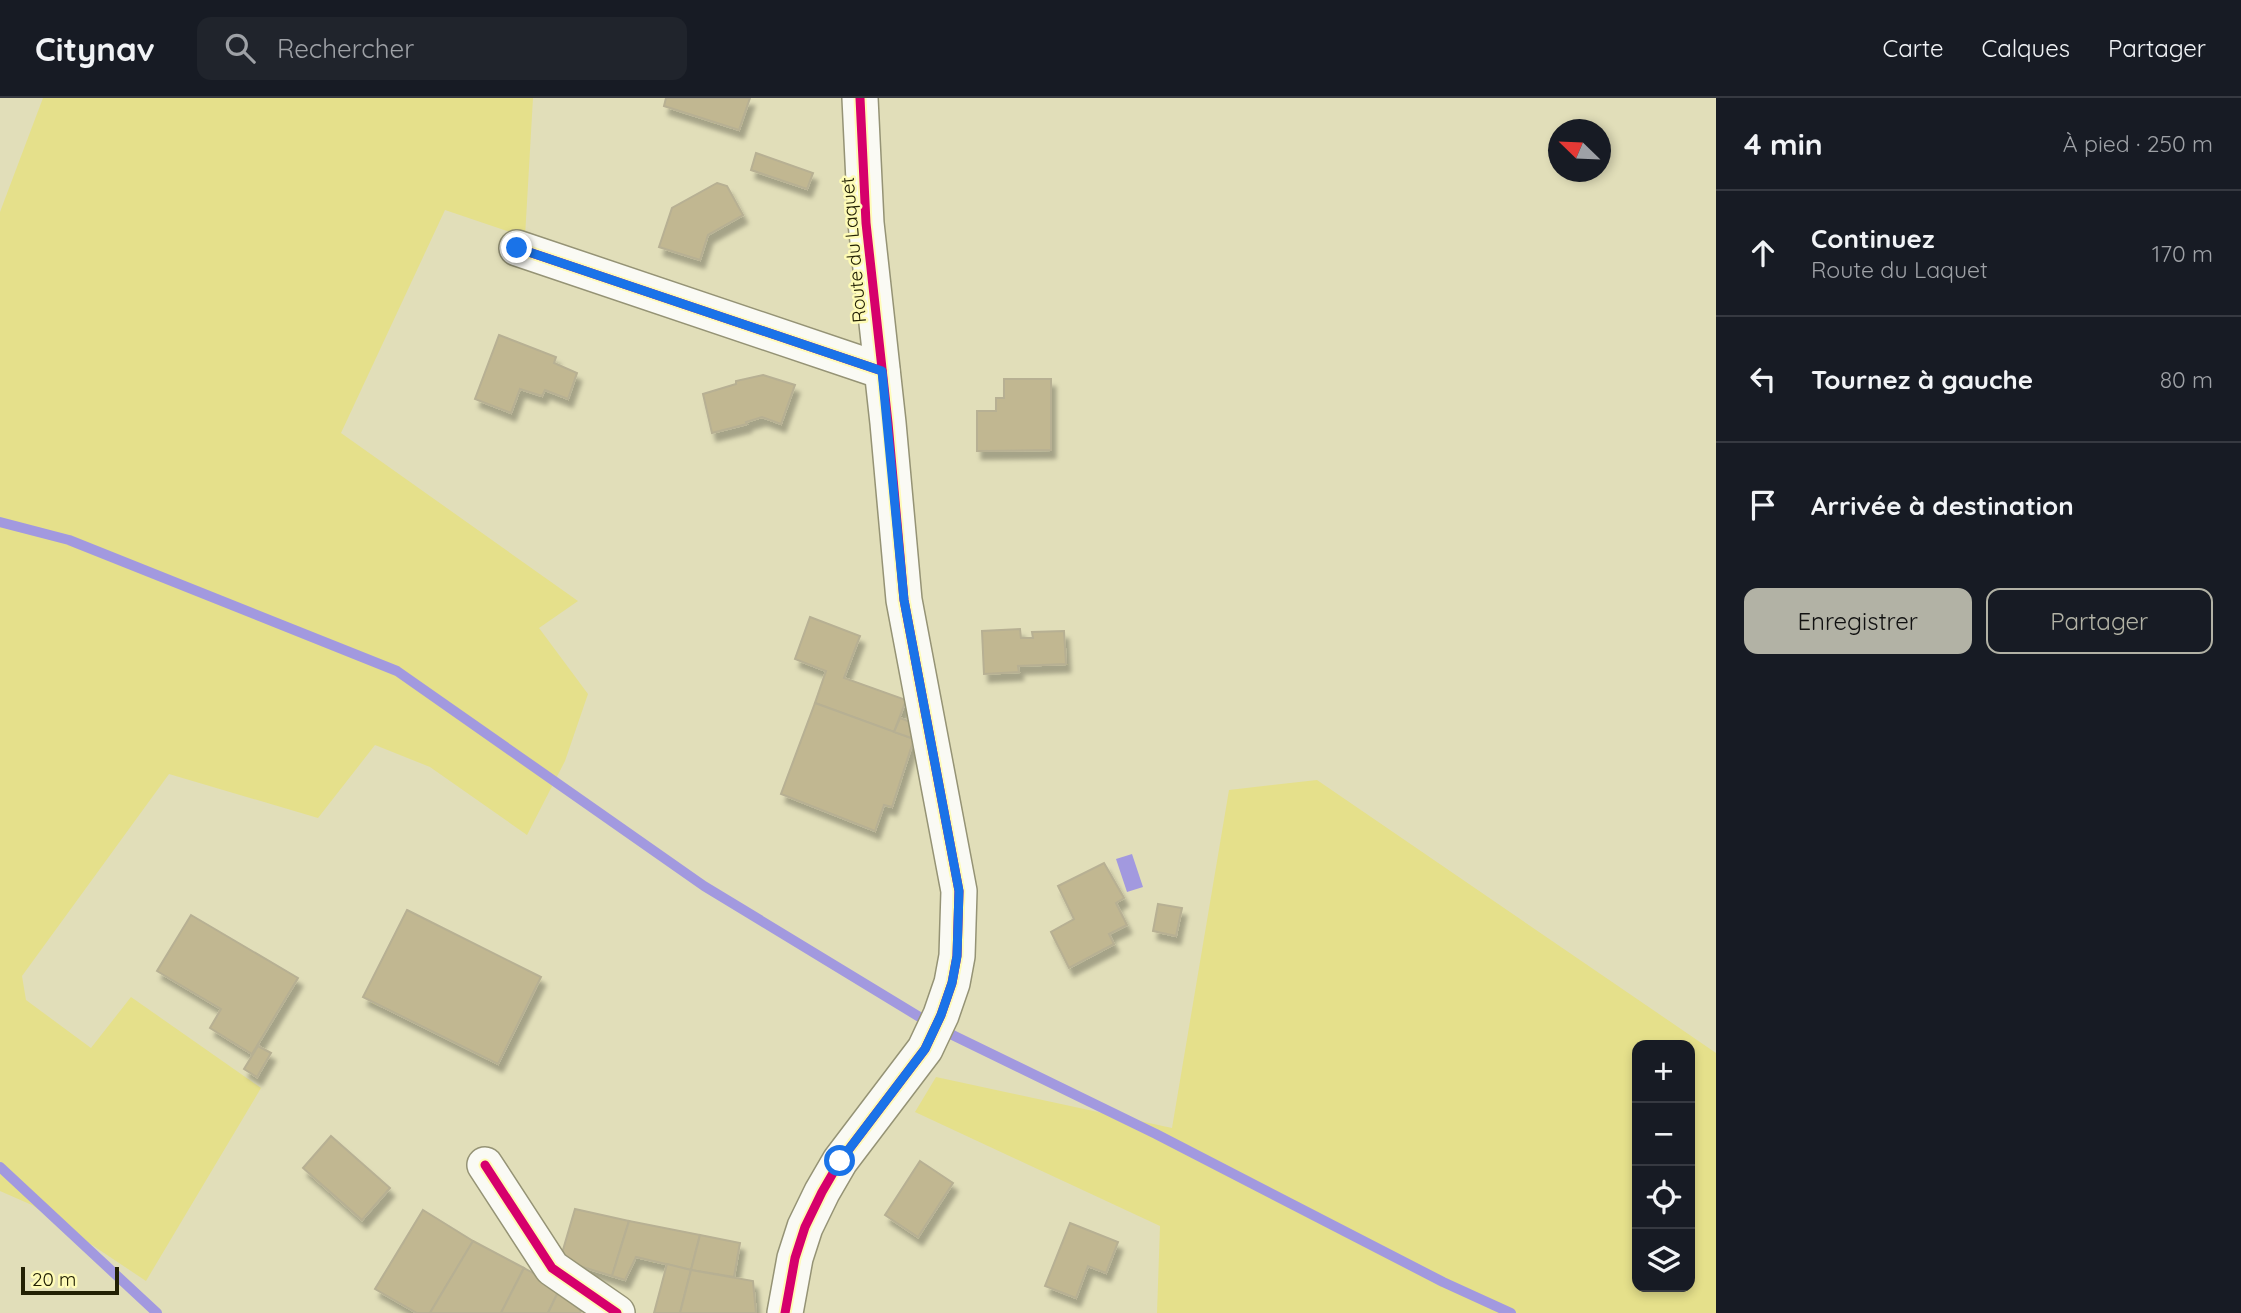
<!DOCTYPE html>
<html lang="fr">
<head>
<meta charset="utf-8">
<style>
  :root { --surface:#171b24; --page:#20242c; --text:#f1f3f6; --muted:#9ea1a6; --line:#363941; --accent:#b2b2a5 }
  body { margin:0; font-family:Quicksand,sans-serif; background:var(--page); color:var(--text) }
  .controls { position:absolute; right:21px; bottom:21px; display:grid; overflow:hidden; border-radius:14px; box-shadow:0 4px 10px #0003 }
  .controls button { width:63px; height:63px; display:grid; place-items:center; padding:0; border:0; border-bottom:2px solid var(--line); background:var(--surface); color:var(--text); font:35px sans-serif }
  .compass { position:absolute; left:1548px; top:21px; width:63px; height:63px; border-radius:50%; background:var(--surface); box-shadow:0 4px 10px #0003; rotate:293deg }
  .scale { position:absolute; left:21px; bottom:18px; width:98px; box-sizing:border-box; padding-left:7px; border:4px solid #222004; border-top:0; font-size:19px; line-height:24px; white-space:nowrap; color:#222004; -webkit-text-stroke:5px #fefbb6; paint-order:stroke }
  .stop { position:absolute; width:21px; height:21px; margin:-16px; border:5px solid #1a73e8; border-radius:50%; background:#fff }
  .stop.end { background:#1a73e8; border-color:#fff; box-shadow:0 2px 7px #0008 }
  .list { margin:0; padding:0; list-style:none }
  h2 { display:flex; justify-content:space-between; align-items:center; height:91px; margin:0; padding:0 28px; font-size:30px }
  h2 small { font-size:23px; font-weight:400; color:var(--muted) }
  .list li { display:grid; grid-template-columns:46px 1fr auto; gap:21px; align-items:center; box-sizing:border-box; height:126px; padding:0 28px; border-top:2px solid var(--line) }
  .list b { display:block; font-size:26px; white-space:nowrap }
  .list p { margin:0; font-size:23px; white-space:nowrap; color:var(--muted) }
  .list em { font-size:23px; font-style:normal; color:var(--muted) }
  .actions { display:flex; gap:14px; padding:21px 28px }
  .actions a { flex:1; padding:16px 0; border:2px solid var(--accent); border-radius:14px; text-align:center; font-size:24px; color:var(--accent) }
  .actions .main { background:var(--accent); color:#111 }
  .icon { flex:none; width:38px; height:38px; fill:none; stroke:currentColor; stroke-width:2; stroke-linecap:round; stroke-linejoin:round }
  .map { position:relative; flex:none; width:1716px; height:1215px; overflow:hidden }
  header { display:flex; align-items:center; gap:42px; box-sizing:border-box; height:98px; padding:0 35px; background:var(--surface); border-bottom:2px solid var(--line) }
  header strong { font-size:33px }
  nav { display:flex; gap:38px; margin-inline-start:auto; font-size:24px }
  .search { width:490px; height:63px; background:var(--page); display:flex; align-items:center; gap:18px; box-sizing:border-box; padding:0 24px; border-radius:14px; color:var(--muted); font-size:26px }
  main { display:flex }
  aside { flex:1; background:var(--surface) }
  .map>svg:first-child { display:block }
</style>
</head>
<body>
<header>
<strong>Citynav</strong>
<div class="search"><svg class="icon" aria-label="search" viewBox="0 0 24 24"><circle cx="10" cy="10" r="6"/><path d="M15 15l6 6"/></svg>Rechercher</div>
<nav><a>Carte</a><a>Calques</a><a>Partager</a></nav>
</header>
<main>
<div class="map">
<svg width="1716" height="1215" viewBox="0 0 1716 1215">
  <defs>
    <filter id="shadow"><feDropShadow dx="4.5" dy="8" stdDeviation="2" flood-color="#0004"/></filter>
  </defs>
  <rect width="100%" height="100%" fill="#e1deb9"/>
  <!-- green -->
  <g fill="#e5e08b" fill-rule="evenodd">
    <path d="M 43,0 L 533,0 L 525,139 L 445,112 L 341,335 L 578,503 L 539,530 L 588,596 L 565,663 L 527,737 L 430,669 L 375,647 L 318,720 L 169,676 L 22,878 L 26,902 L 91,950 L 131,899 L 261,990 L 146,1183 L 32,1107 L 0,1093 L 0,114 Z"/>
    <path d="M 1317,682 L 1716,955 L 1716,1215 L 1157,1215 L 1160,1128 L 915,1014 L 936,979 L 1172,1030 L 1229,692 ZM 1637,947 L 1690,947 L 1690,1189 L 1637,1189 Z"/>
  </g>
  <!-- water -->
  <path fill="#a299df" d="M 1132,756 L 1143,789 L 1127,794 L 1116,761 Z"/>
  <g fill="none" stroke-linecap="round" stroke-linejoin="round">
    <!-- stream -->
    <g stroke="#a299df" stroke-width="10">
      <path d="M 0,424 L 69,442 L 397,573 L 704,788 L 936,929 L 1156,1036 L 1443,1184 L 1511,1215"/>
      <path d="M 0,1069 L 157,1215"/>
    </g>
  </g>
  <!-- building -->
  <g fill="#c1b791" stroke="#b7b093" stroke-width="2" filter="url(#shadow)">
    <path d="M 666,0 L 750,0 L 739,32 L 664,8 Z"/>
    <path d="M 756,55 L 813,75 L 807,91 L 751,72 Z"/>
    <path d="M 717,85 L 727,88 L 743,117 L 708,137 L 700,162 L 659,149 L 672,110 Z"/>
    <path d="M 499,237 L 556,259 L 554,265 L 577,275 L 568,301 L 545,292 L 542,298 L 520,291 L 511,315 L 475,301 Z"/>
    <path d="M 763,277 L 795,287 L 781,326 L 762,319 L 746,324 L 747,326 L 712,335 L 703,296 L 736,286 L 736,283 Z"/>
    <path d="M 1004,281 L 1051,281 L 1051,352 L 977,353 L 977,313 L 996,313 L 996,300 L 1004,300 Z"/>
    <path d="M 810,519 L 860,538 L 844,580 L 906,602 L 894,634 L 815,605 L 826,573 L 795,561 Z"/>
    <path d="M 1020,531 L 1021,540 L 1033,540 L 1032,534 L 1064,533 L 1066,566 L 1018,568 L 1019,574 L 984,576 L 982,533 Z"/>
    <path d="M 815,605 L 914,641 L 892,709 L 884,707 L 875,733 L 781,696 Z"/>
    <path d="M 900,620 L 916,626 L 914,641 L 894,634 Z"/>
    <path d="M 1104,765 L 1124,800 L 1116,805 L 1127,827 L 1109,836 L 1114,846 L 1069,870 L 1051,834 L 1074,821 L 1058,788 Z"/>
    <path d="M 1158,806 L 1182,810 L 1176,838 L 1153,833 Z"/>
    <path d="M 407,812 L 541,879 L 498,966 L 363,899 Z"/>
    <path d="M 191,817 L 298,880 L 252,956 L 210,930 L 221,911 L 157,873 Z"/>
    <path d="M 258,948 L 271,955 L 257,979 L 244,971 Z"/>
    <path d="M 331,1038 L 390,1090 L 362,1122 L 303,1070 Z"/>
    <path d="M 920,1063 L 953,1085 L 918,1139 L 885,1117 Z"/>
    <path d="M 575,1111 L 629,1123 L 612,1178 L 560,1162 Z"/>
    <path d="M 423,1112 L 473,1143 L 430,1215 L 417,1215 L 375,1191 Z"/>
    <path d="M 629,1123 L 700,1137 L 691,1172 L 636,1159 L 625,1182 L 612,1178 Z"/>
    <path d="M 1070,1125 L 1118,1144 L 1106,1175 L 1088,1168 L 1076,1200 L 1045,1188 Z"/>
    <path d="M 700,1137 L 740,1145 L 734,1179 L 691,1172 Z"/>
    <path d="M 473,1143 L 524,1170 L 501,1215 L 430,1215 Z"/>
    <path d="M 667,1166 L 691,1172 L 680,1215 L 654,1215 Z"/>
    <path d="M 524,1170 L 560,1190 L 548,1215 L 501,1215 Z"/>
    <path d="M 691,1172 L 753,1183 L 756,1215 L 680,1215 Z"/>
    <path d="M 560,1190 L 581,1213 L 580,1215 L 548,1215 Z"/>
  </g>
  <g fill="none" stroke-linecap="round" stroke-linejoin="round">
    <defs>
      <g id="minor">
        <path d="M 517,150 L 882,273"/>
        <path d="M 485,1067 L 552,1170 L 617,1215"/>
        <path d="M 785,1215 L 795,1160 L 805,1129 L 822,1094 L 840,1063 L 925,951 L 941,917 L 952,885 L 957,858 L 959,793 L 904,502 L 888,325 L 866,125 L 860,0"/>
      </g>
    </defs>
    <!-- minor casing -->
    <use href="#minor" stroke="#959375" stroke-width="38"/>
    <!-- minor -->
    <use href="#minor" stroke="#fafaf4" stroke-width="35"/>
    <defs>
      <g id="cycleway">
        <path d="M 517,150 L 882,273"/>
        <path d="M 485,1067 L 552,1170 L 617,1215"/>
        <path d="M 785,1215 L 795,1160 L 805,1129 L 822,1094 L 840,1063 L 925,951 L 941,917 L 952,885 L 957,858 L 959,793 L 904,502 L 888,325 L 866,125 L 860,0"/>
      </g>
    </defs>
    <!-- cycleway casing -->
    <use href="#cycleway" stroke="#fefbb6" stroke-width="13"/>
    <!-- cycleway -->
    <use href="#cycleway" stroke="#d6006c" stroke-width="9"/>
  </g>
  <g fill="none" stroke-linecap="round" stroke-linejoin="round">
    <!-- route -->
    <path stroke="#1a73e8" stroke-width="9" d="M 517,150 L 882,273 L 904,502 L 959,793 L 957,858 L 952,885 L 941,917 L 925,951 L 840,1063"/>
  </g>
  <g text-anchor="middle" dominant-baseline="central" stroke-width="5" stroke-linejoin="round" paint-order="stroke">
    <!-- street labels -->
    <g font-size="19" fill="#222004" stroke="#fefbb6">
      <text transform="translate(853 152) rotate(-95)">Route du Laquet</text>
    </g>
  </g>
</svg>
<div class="controls">
<button>+</button>
<button>−</button>
<button><svg class="icon" aria-label="locate" viewBox="0 0 24 24"><circle cx="12" cy="12" r="6"/><path d="M12 2v4M12 18v4M2 12h4M18 12h4"/></svg></button>
<button><svg class="icon" aria-label="layers" viewBox="0 0 24 24"><path d="M12 4l9 5-9 5-9-5zM3 14l9 5 9-5"/></svg></button>
</div>
<svg class="compass" viewBox="-18 -18 36 36"><path d="M0-13l5 13h-10z" fill="#e53935"/><path d="M0 13l5-13h-10z" fill="#9ea1a6"/></svg>
<div class="scale">20 m</div>
<div class="stop" style="left:840px;top:1063px"></div>
<div class="stop end" style="left:517px;top:150px"></div>
</div>
<aside>
<h2>4 min<small>À pied · 250 m</small></h2>
<ul class="list">
<li><svg class="icon" aria-label="ahead" viewBox="0 0 24 24"><path d="M12 20V5M6 11l6-6 6 6"/></svg><div><b>Continuez</b><p>Route du Laquet</p></div><em>170 m</em></li>
<li><svg class="icon" aria-label="left" viewBox="0 0 24 24"><path d="M17 20v-9H6M10 6l-5 5 5 5"/></svg><div><b>Tournez à gauche</b></div><em>80 m</em></li>
<li><svg class="icon" aria-label="arrive" viewBox="0 0 24 24"><path d="M6 21V4h12l-3 4 3 4H6"/></svg><div><b>Arrivée à destination</b></div></li>
</ul>
<div class="actions"><a class="main">Enregistrer</a><a>Partager</a></div>
</aside>
</main>
</body>
</html>
